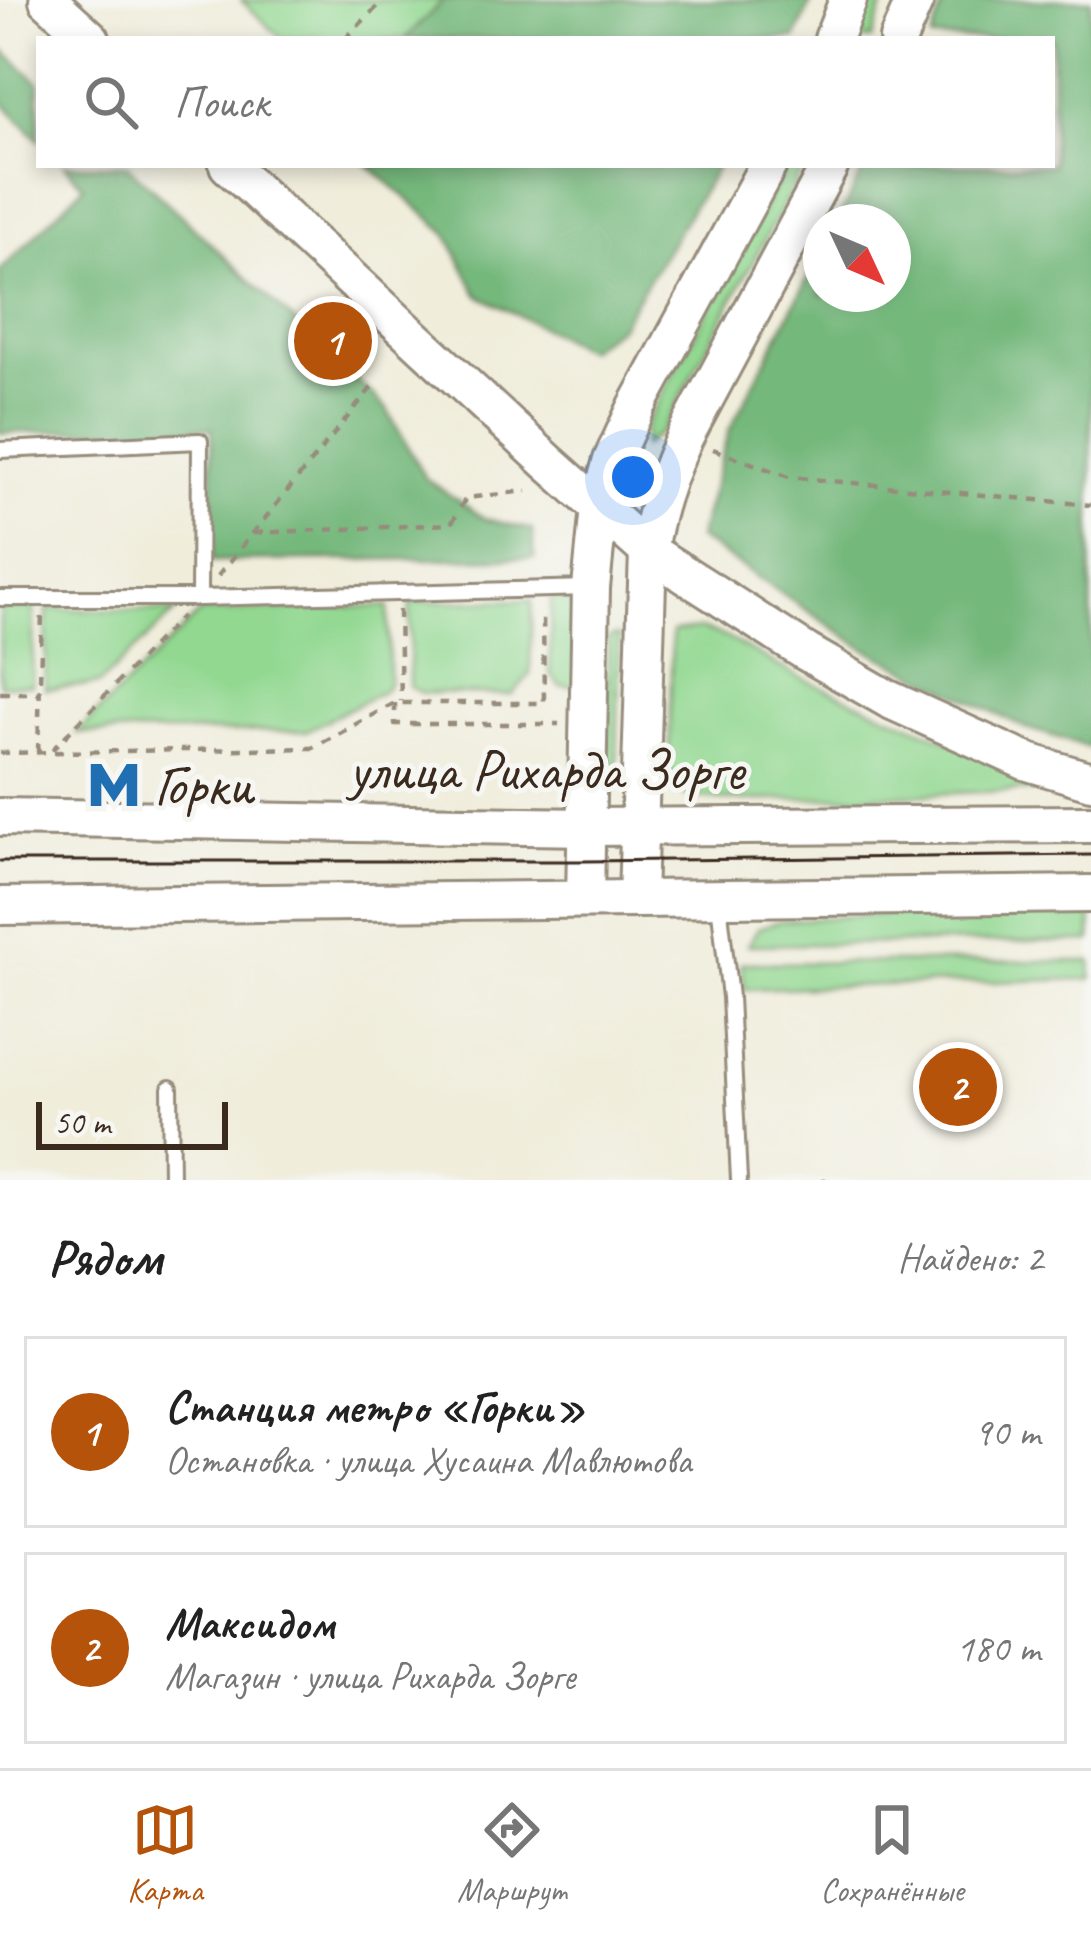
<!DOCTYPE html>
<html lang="ru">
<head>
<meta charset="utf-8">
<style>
  :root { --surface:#fff; --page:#f2f2f2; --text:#222; --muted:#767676; --line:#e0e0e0; --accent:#b45309 }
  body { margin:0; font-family:Caveat,sans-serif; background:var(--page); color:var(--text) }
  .compass { position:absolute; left:803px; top:204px; width:108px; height:108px; border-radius:50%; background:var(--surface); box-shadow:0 6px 18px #0003; rotate:134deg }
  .scale { position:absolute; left:36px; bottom:30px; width:192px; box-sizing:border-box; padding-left:12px; border:6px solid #3b2a1e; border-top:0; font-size:33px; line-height:42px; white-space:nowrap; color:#3b2a1e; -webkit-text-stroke:9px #f6f6f2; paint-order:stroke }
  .you { position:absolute; left:633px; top:477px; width:42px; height:42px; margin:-30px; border:9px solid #fff; border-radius:50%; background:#1a73e8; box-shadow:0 0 0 18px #1a73e833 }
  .badge { display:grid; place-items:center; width:78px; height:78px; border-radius:50%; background:var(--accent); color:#fff; font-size:39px; font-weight:700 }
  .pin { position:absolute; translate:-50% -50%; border:6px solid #fff; box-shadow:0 3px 12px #0006 }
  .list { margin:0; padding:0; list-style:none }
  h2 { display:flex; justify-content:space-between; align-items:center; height:156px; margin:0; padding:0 48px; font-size:51px }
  h2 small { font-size:39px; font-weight:400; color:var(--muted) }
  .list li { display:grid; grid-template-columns:78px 1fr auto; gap:36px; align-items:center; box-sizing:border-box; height:192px; margin:0 24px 24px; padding:0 24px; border:3px solid var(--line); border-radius:0px }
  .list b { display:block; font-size:45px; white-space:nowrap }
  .list p { margin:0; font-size:39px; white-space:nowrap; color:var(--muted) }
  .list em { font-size:39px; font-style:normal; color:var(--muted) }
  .icon { flex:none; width:66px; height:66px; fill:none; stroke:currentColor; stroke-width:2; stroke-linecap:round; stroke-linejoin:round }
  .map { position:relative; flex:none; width:1091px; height:1180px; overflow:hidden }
  .search { position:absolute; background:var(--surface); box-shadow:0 6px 18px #0003; left:36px; right:36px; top:36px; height:132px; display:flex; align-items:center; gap:30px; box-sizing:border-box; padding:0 42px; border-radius:0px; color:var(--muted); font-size:45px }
  .sheet { height:588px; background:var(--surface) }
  nav { display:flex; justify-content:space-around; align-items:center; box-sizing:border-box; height:168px; border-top:3px solid var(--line); background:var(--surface); font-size:33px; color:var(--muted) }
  nav a { display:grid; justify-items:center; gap:6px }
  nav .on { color:var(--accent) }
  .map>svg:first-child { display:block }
</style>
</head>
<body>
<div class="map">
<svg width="1091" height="1180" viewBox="0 0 1091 1180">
  <rect width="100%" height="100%" fill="#f6f6f2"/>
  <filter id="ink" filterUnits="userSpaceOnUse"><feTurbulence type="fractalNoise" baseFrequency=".00833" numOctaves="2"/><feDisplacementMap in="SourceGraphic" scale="24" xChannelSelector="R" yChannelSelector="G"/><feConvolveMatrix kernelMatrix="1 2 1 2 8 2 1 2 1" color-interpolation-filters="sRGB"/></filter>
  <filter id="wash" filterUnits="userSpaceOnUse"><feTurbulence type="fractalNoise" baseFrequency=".004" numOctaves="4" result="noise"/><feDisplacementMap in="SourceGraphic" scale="48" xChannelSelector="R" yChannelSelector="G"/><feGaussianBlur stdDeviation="2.7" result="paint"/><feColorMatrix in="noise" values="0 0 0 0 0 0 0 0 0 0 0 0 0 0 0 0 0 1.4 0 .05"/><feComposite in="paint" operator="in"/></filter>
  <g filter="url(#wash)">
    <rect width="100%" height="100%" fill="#f0eddb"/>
    <!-- green -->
    <g fill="#92d891" stroke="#668158" stroke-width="3">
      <path d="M 241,0 L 674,0 L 659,39 L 282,39 Z"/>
      <path d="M 869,0 L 885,0 L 872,39 L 855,39 Z"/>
      <path d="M 786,165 L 805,165 L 662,431 L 643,446 L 646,424 Z"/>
      <path d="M 567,596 L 576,613 L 579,686 L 560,686 L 550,674 L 551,599 Z"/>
      <path d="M 532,600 L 530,674 L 512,695 L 421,693 L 409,687 L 410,602 Z"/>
      <path d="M 388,606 L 389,682 L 383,691 L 306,731 L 77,733 L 201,612 Z"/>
      <path d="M 0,608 L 34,608 L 32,685 L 0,685 Z"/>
      <path d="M 47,609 L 176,611 L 99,684 L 45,689 Z"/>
      <path d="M 700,629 L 723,636 L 801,678 L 1062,789 L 740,801 L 689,797 L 672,787 L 669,763 L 672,632 Z"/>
      <path d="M 614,636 L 619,637 L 617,782 L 614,785 L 609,781 L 608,639 Z"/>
      <path d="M 1091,909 L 1091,941 L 748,945 L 758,928 L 779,921 L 910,912 Z"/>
      <path d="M 1091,961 L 1091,979 L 745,989 L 741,963 Z"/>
    </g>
    <!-- forest -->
    <g fill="#75b87b" stroke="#58714c" stroke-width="3">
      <path d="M 444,0 L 812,0 L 795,39 L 405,39 Z"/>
      <path d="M 945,0 L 1091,0 L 1091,748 L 1024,727 L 864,648 L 698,538 L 729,431 L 821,253 L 821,294 L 893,294 L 893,222 L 837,222 L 866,165 L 1052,165 L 1052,39 L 931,39 Z"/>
      <path d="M 1,48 L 39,83 L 39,140 L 0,100 Z"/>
      <path d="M 64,165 L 127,165 L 386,408 L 425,478 L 485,519 L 532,530 L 535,558 L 212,561 L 212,428 L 0,433 L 0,271 L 84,186 Z"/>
      <path d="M 368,165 L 718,165 L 620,326 L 586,350 L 478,295 L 446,232 Z"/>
    </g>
  </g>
  <g filter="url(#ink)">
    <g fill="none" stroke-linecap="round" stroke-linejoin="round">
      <defs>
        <g id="lane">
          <path d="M 0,450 L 200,441 L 199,598"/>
          <path d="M 0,598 L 199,598 L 589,588"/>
          <path d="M 719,903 L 730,997 L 739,1180"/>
          <path d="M 170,1088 L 171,1180"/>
        </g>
        <g id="secondary">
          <path d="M 48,0 L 91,39"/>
          <path d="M 833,39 L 848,0"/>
          <path d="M 898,39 L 915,0"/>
          <path d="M 228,165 L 548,462 L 648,551 L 806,652 L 888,699 L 1025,761 L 1091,781"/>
          <path d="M 0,817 L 587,827 L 1091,824"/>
          <path d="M 585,899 L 591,588 L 599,507 L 612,460 L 636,408 L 768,165"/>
          <path d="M 637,899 L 648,551 C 655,509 667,474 685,436 L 830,165"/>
          <path d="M 0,906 L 1091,894"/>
        </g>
      </defs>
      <!-- lane casing -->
      <use href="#lane" stroke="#968c7c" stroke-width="20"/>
      <!-- secondary casing -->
      <use href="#secondary" stroke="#968c7c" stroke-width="42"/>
      <!-- path -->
      <g stroke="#968c7c" stroke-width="4.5" stroke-dasharray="9 9" stroke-linecap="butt">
        <path d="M 345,39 L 384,0"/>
        <path d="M 713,449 L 789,477 L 1091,505"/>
        <path d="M 254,533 L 451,524 L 466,498 L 527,491"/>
        <path d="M 218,576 L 377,381"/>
        <path d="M 399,610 L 401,701"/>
        <path d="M 0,693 L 40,693"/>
        <path d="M 395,703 L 395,724 L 559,724"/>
        <path d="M 52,750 L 182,616"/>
        <path d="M 38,752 L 42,614"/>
        <path d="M 0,753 L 312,748 L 395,703 L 544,703 L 543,611"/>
        <path d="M 822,1180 L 826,1180"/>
      </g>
      <!-- lane -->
      <use href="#lane" stroke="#fff" stroke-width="14"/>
      <!-- secondary -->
      <use href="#secondary" stroke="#fff" stroke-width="36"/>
      <!-- tram -->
      <path stroke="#3b2a1e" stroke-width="3" d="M 0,861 L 586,861 L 1091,855"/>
    </g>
  </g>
  <!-- icons -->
  <defs>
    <symbol id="metro-bare" viewBox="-9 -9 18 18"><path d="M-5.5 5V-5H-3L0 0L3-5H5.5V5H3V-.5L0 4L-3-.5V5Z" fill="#1f6fb2" stroke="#f6f6f2" stroke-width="2.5" paint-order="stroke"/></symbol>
  </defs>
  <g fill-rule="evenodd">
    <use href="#metro-bare" x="76" y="747" width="76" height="76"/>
  </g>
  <g text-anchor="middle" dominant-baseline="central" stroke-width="10" stroke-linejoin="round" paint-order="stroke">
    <!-- street labels -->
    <g font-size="57" fill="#3b2a1e" stroke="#f6f6f2">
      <text x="546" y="770">улица Рихарда Зорге</text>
    </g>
    <!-- poi labels -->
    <g font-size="57" fill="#3b2a1e" stroke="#f6f6f2" text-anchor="start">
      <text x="154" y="785">Горки</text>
    </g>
  </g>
</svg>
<svg class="compass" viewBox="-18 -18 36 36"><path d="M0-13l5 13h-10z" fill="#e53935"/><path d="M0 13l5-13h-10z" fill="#767676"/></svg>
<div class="scale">50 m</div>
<div class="you"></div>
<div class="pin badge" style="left:333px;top:341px">1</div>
<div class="pin badge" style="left:958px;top:1087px">2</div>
<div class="search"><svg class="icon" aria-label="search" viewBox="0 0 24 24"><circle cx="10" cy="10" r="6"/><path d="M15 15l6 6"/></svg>Поиск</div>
</div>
<section class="sheet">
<h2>Рядом<small>Найдено: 2</small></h2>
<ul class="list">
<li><span class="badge">1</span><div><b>Станция метро «Горки»</b><p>Остановка · улица Хусаина Мавлютова</p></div><em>90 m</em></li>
<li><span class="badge">2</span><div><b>Максидом</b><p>Магазин · улица Рихарда Зорге</p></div><em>180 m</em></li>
</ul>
</section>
<nav>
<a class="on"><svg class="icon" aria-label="map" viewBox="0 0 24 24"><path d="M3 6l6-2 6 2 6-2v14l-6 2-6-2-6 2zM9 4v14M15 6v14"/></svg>Карта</a>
<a><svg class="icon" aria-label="directions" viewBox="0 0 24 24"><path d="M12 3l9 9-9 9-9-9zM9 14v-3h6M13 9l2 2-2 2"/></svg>Маршрут</a>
<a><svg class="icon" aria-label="saved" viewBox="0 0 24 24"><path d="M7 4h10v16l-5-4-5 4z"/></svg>Сохранённые</a>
</nav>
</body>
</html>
